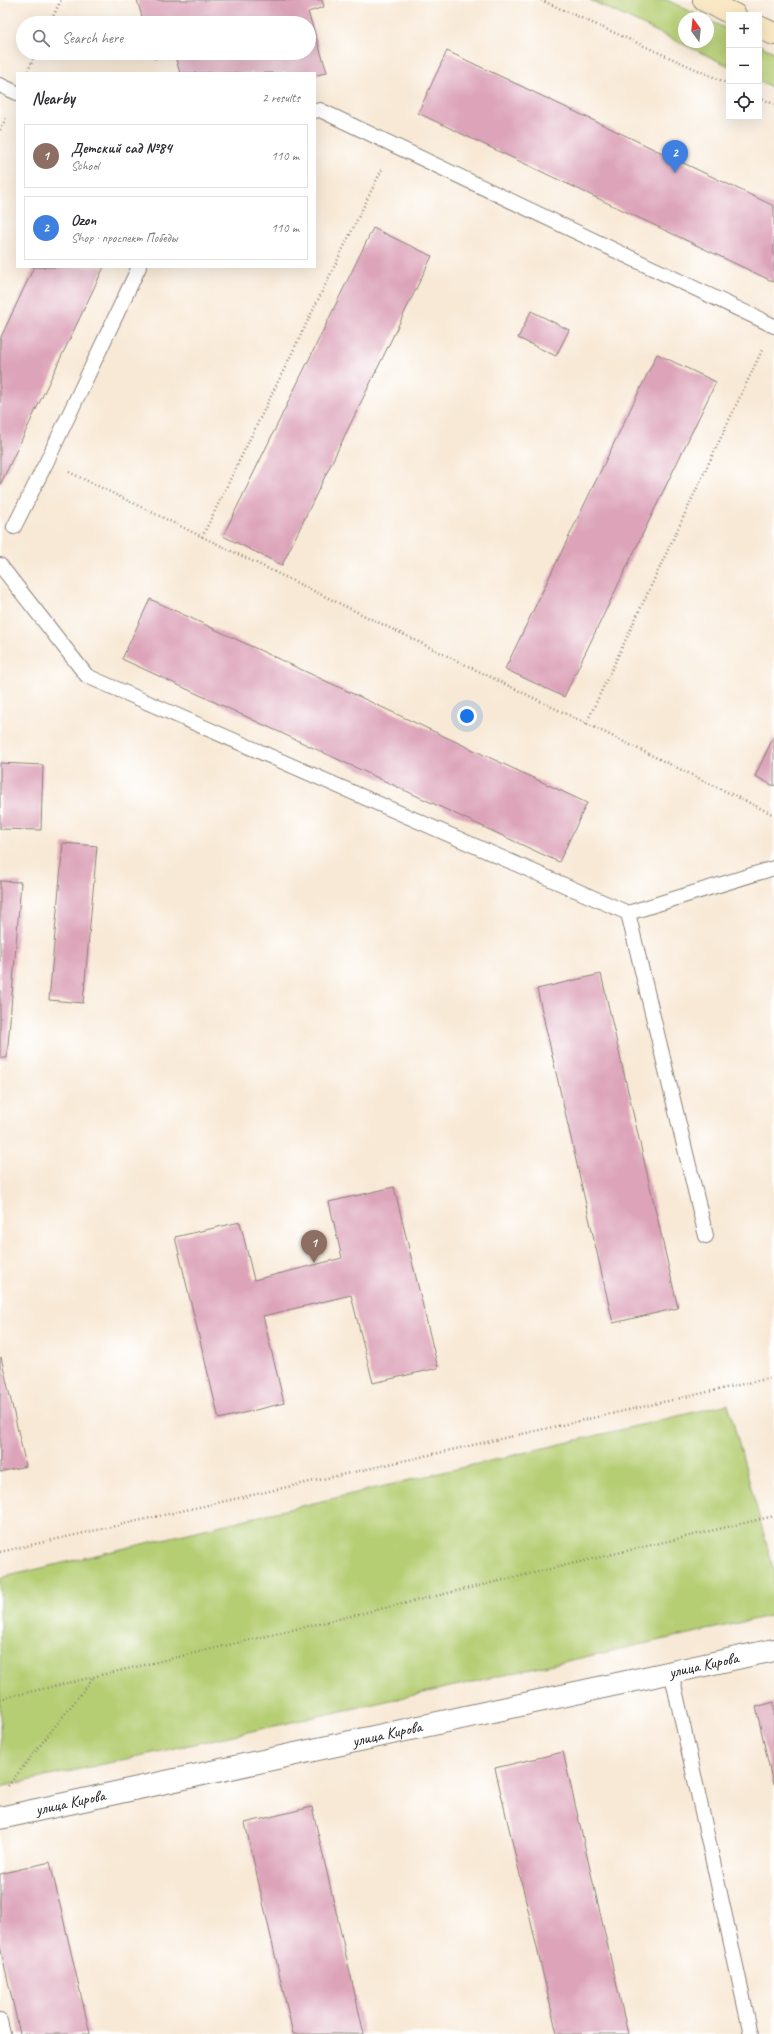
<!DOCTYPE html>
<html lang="en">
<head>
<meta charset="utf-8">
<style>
  :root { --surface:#fff; --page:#f7f7f7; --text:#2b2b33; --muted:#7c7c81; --line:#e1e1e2; --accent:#b5179e }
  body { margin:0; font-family:Caveat,sans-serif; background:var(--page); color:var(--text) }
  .controls { position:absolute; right:12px; top:12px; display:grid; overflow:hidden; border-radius:0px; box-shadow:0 4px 16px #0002 }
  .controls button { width:36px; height:36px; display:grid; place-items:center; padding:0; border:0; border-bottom:1px solid var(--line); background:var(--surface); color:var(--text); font:20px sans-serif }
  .compass { position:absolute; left:678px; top:12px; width:36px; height:36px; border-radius:50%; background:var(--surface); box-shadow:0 4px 16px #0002; rotate:345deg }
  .you { position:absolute; left:467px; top:716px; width:14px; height:14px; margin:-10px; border:3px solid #fff; border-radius:50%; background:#1a73e8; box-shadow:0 0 0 6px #1a73e833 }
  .badge { display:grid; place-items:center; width:26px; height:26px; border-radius:50%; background:var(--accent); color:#fff; font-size:13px; font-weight:700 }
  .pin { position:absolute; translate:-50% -33px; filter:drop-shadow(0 1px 2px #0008) }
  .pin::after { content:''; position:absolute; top:21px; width:14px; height:12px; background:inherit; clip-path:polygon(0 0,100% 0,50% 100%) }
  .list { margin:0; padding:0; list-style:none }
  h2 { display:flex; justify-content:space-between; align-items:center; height:52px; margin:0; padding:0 16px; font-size:17px }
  h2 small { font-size:13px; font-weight:400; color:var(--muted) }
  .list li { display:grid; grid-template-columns:26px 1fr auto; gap:12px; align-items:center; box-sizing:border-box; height:64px; margin:0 8px 8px; padding:0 8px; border:1px solid var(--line); border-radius:0px }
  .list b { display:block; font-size:15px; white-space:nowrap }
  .list p { margin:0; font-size:13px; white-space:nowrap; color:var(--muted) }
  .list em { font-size:13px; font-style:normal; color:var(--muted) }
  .icon { flex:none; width:22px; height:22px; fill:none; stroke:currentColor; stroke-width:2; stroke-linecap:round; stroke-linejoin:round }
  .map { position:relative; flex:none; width:774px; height:2034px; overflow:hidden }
  .search { position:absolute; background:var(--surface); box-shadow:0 4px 16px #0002; left:16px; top:16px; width:300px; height:44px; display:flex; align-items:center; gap:10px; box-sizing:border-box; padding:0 14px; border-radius:22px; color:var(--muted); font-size:15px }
  .panel { position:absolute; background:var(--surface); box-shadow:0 4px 16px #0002; left:16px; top:72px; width:300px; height:196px; border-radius:0px }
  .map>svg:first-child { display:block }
</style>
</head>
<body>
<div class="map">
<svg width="774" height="2034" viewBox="0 0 774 2034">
  <rect width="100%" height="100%" fill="#fff"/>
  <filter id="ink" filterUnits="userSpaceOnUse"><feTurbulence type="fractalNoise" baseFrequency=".025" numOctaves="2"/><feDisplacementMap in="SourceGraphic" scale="8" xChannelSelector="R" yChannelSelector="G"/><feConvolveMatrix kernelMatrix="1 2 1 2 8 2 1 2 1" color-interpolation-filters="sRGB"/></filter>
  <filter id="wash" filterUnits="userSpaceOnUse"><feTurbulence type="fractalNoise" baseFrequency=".012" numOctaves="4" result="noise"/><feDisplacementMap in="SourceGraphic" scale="16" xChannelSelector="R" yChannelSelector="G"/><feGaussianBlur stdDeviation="0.9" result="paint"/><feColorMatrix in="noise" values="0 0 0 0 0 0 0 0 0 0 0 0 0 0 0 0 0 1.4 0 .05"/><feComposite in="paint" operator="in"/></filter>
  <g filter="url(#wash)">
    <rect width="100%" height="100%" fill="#f8e9d6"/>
    <!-- green -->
    <g fill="#b6ce73" stroke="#697548">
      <path d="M 590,0 L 667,0 L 704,18 L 684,18 L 684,42 L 708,42 L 708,20 L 729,30 L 729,66 Z"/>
      <path d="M 759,45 L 774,52 L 774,88 L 759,81 Z"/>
      <path d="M 728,1404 L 774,1571 L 774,1615 L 0,1787 L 0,1578 Z"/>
    </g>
    <g id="blocks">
      <!-- building -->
      <g fill="#dda4b9">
        <path d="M 137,0 L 322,0 L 324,7 L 308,12 L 327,72 L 315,76 L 315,73 L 180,73 L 174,53 L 309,53 L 309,23 L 144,23 Z"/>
        <path d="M 447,51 L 774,206 L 774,282 L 418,113 Z"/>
        <path d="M 152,53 L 173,53 L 154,59 Z"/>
        <path d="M 373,228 L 432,256 L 282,565 L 223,536 Z"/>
        <path d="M 34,267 L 104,267 L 0,485 L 0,339 Z"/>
        <path d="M 531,311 L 569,330 L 556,356 L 518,338 Z"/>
        <path d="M 657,354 L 716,382 L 564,697 L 505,669 Z"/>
        <path d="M 150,599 L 587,803 L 559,862 L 122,659 Z"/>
        <path d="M 774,736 L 774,786 L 755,776 Z"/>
        <path d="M 0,763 L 43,765 L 41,830 L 0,829 Z"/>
        <path d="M 63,843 L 97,846 L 83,1003 L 49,1000 Z"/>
        <path d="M 0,881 L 21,882 L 7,1058 L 0,1058 Z"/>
        <path d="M 601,974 L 678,1308 L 613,1323 L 537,989 Z"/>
        <path d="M 394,1187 L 438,1368 L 373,1383 L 351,1295 L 263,1316 L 284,1403 L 219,1419 L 175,1237 L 240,1222 L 254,1280 L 342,1258 L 329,1202 Z"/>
        <path d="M 1,1357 L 26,1466 L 0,1472 L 0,1358 Z"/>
        <path d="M 774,1702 L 774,1783 L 773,1784 L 756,1707 Z"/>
        <path d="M 563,1752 L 628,2034 L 557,2034 L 495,1768 Z"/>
        <path d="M 312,1807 L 364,2034 L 293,2034 L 245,1823 Z"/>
        <path d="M 50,1862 L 90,2034 L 20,2034 L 0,1946 L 0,1874 Z"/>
      </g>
    </g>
  </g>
  <g filter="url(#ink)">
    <use href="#blocks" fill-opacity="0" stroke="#8a8279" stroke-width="1"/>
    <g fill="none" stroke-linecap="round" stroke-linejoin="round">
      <defs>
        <g id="service">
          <path d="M 0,85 L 17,93"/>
          <path d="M 315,111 L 320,110 L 774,326"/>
          <path d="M 14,527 L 47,461 L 139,267"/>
          <path d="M 0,565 L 87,676 L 628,913 L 774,868"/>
          <path d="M 628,913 L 706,1236"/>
          <path d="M 671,1671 L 751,2034"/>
          <path d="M 0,2021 L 3,2034"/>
        </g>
        <g id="minor">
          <path id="s1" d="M 0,1818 L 774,1650"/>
        </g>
        <g id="secondary">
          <path d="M 704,0 L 735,15"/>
          <path d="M 759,27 L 774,34"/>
        </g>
      </defs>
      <!-- service casing -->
      <use href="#service" stroke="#8a8279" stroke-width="16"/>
      <!-- minor casing -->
      <use href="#minor" stroke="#8a8279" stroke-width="24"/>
      <!-- secondary casing -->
      <use href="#secondary" stroke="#8a8279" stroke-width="24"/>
      <!-- path -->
      <g stroke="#8a8279" stroke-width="2.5" stroke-dasharray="1 3" stroke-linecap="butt">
        <path d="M 541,0 L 729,84"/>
        <path d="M 50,23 L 61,0"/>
        <path d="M 28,71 L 36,53"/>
        <path d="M 759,98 L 774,104"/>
        <path d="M 0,130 L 7,116"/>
        <path d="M 69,472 L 774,815"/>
        <path d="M 202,537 L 383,167"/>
        <path d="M 586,724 L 763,348"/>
        <path d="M 0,1552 L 774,1377"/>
        <path d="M 0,1699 L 774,1516"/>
        <path d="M 8,1786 L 94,1677"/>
      </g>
      <!-- service -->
      <use href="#service" stroke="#fff" stroke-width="14"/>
      <!-- minor -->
      <use href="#minor" stroke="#fff" stroke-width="22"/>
      <!-- secondary -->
      <use href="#secondary" stroke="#fae7c3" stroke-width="22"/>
    </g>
  </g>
  <g text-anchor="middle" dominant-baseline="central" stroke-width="3" stroke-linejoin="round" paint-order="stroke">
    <!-- street labels -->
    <g font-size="16" fill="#1c1c1c" stroke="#fff">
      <text stroke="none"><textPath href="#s1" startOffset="720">улица Кирова</textPath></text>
      <text stroke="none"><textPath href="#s1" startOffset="396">улица Кирова</textPath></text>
      <text stroke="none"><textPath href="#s1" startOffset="72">улица Кирова</textPath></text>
    </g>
  </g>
</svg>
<div class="controls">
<button>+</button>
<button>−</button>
<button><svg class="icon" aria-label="locate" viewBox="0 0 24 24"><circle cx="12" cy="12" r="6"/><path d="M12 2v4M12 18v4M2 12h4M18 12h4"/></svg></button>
</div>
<svg class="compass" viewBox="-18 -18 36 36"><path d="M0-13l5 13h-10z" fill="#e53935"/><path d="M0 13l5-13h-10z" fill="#7c7c81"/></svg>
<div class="you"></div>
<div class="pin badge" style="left:314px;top:1263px;background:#8d6e63">1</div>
<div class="pin badge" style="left:675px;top:173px;background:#3f7fe0">2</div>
<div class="search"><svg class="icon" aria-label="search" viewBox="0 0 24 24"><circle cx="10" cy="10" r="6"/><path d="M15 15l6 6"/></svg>Search here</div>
<section class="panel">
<h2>Nearby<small>2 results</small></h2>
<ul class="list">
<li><span class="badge" style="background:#8d6e63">1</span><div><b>Детский сад №84</b><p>School</p></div><em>110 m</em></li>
<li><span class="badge" style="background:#3f7fe0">2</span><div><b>Ozon</b><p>Shop · проспект Победы</p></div><em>110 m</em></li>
</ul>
</section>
</div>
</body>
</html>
